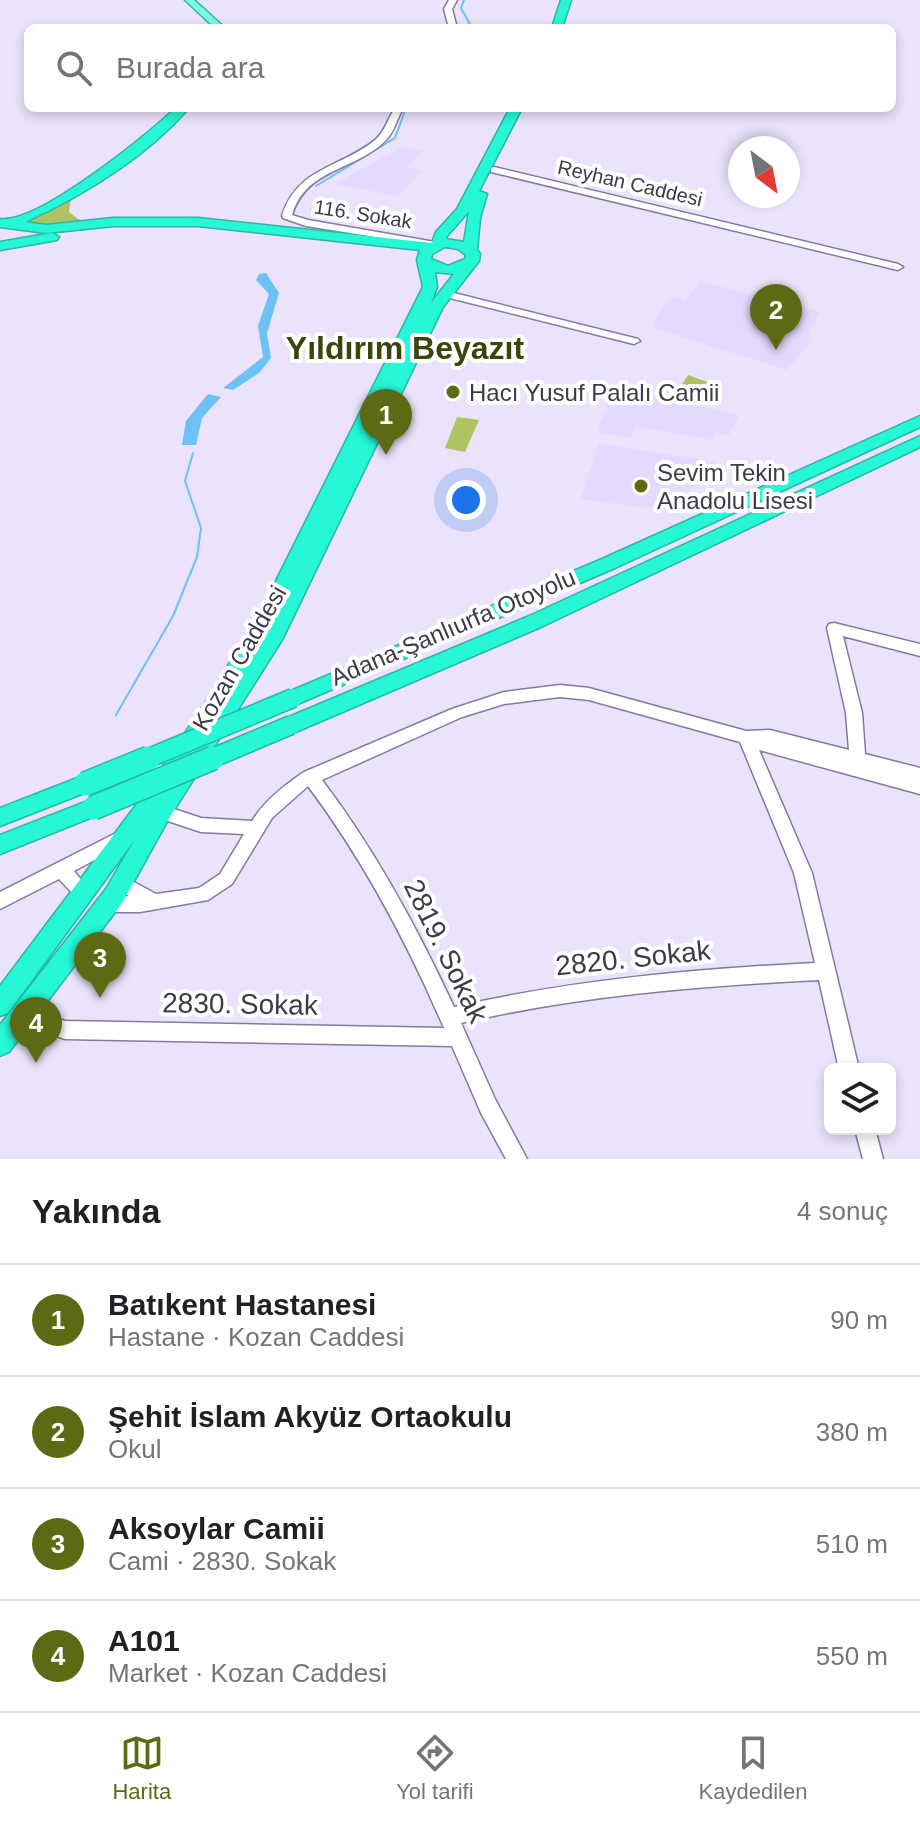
<!DOCTYPE html>
<html lang="tr">
<head>
<meta charset="utf-8">
<style>
  :root { --surface:#fff; --page:#f2f2f2; --text:#202124; --muted:#757577; --line:#e0e0e0; --accent:#5d6a13 }
  body { margin:0; font-family:Arial,sans-serif; background:var(--page); color:var(--text) }
  .controls { position:absolute; right:24px; bottom:24px; display:grid; overflow:hidden; border-radius:12px; box-shadow:0 4px 12px #0003 }
  .controls button { width:72px; height:72px; display:grid; place-items:center; padding:0; border:0; border-bottom:2px solid var(--line); background:var(--surface); color:var(--text); font:40px sans-serif }
  .compass { position:absolute; left:728px; top:136px; width:72px; height:72px; border-radius:50%; background:var(--surface); box-shadow:0 4px 12px #0003; rotate:148deg }
  .you { position:absolute; left:466px; top:500px; width:28px; height:28px; margin:-20px; border:6px solid #fff; border-radius:50%; background:#1a73e8; box-shadow:0 0 0 12px #1a73e833 }
  .badge { display:grid; place-items:center; width:52px; height:52px; border-radius:50%; background:var(--accent); color:#fff; font-size:26px; font-weight:700 }
  .pin { position:absolute; translate:-50% -66px; filter:drop-shadow(0 2px 4px #0008) }
  .pin::after { content:''; position:absolute; top:42px; width:28px; height:24px; background:inherit; clip-path:polygon(0 0,100% 0,50% 100%) }
  .list { margin:0; padding:0; list-style:none }
  h2 { display:flex; justify-content:space-between; align-items:center; height:104px; margin:0; padding:0 32px; font-size:34px }
  h2 small { font-size:26px; font-weight:400; color:var(--muted) }
  .list li { display:grid; grid-template-columns:52px 1fr auto; gap:24px; align-items:center; box-sizing:border-box; height:112px; padding:0 32px; border-top:2px solid var(--line) }
  .list b { display:block; font-size:30px; white-space:nowrap }
  .list p { margin:0; font-size:26px; white-space:nowrap; color:var(--muted) }
  .list em { font-size:26px; font-style:normal; color:var(--muted) }
  .icon { flex:none; width:44px; height:44px; fill:none; stroke:currentColor; stroke-width:2; stroke-linecap:round; stroke-linejoin:round }
  .map { position:relative; flex:none; width:920px; height:1159px; overflow:hidden }
  .search { position:absolute; background:var(--surface); box-shadow:0 4px 12px #0003; left:24px; right:24px; top:24px; height:88px; display:flex; align-items:center; gap:20px; box-sizing:border-box; padding:0 28px; border-radius:12px; color:var(--muted); font-size:30px }
  .sheet { height:552px; background:var(--surface) }
  nav { display:flex; justify-content:space-around; align-items:center; box-sizing:border-box; height:112px; border-top:2px solid var(--line); background:var(--surface); font-size:22px; color:var(--muted) }
  nav a { display:grid; justify-items:center; gap:4px }
  nav .on { color:var(--accent) }
  .map>svg:first-child { display:block }
</style>
</head>
<body>
<div class="map">
<svg width="920" height="1159" viewBox="0 0 920 1159">
  <rect width="100%" height="100%" fill="#eae3fb"/>
  <!-- built -->
  <g fill="#e4d9fe">
    <path d="M 402,147 L 423,151 L 407,167 L 422,170 L 398,196 L 335,184 Z"/>
    <path d="M 700,281 L 820,312 L 811,331 L 812,341 L 787,370 L 654,328 L 652,324 L 671,297 L 685,300 Z"/>
    <path d="M 614,388 L 739,415 L 729,435 L 716,433 L 713,440 L 636,426 L 630,438 L 601,433 L 598,430 Z"/>
    <path d="M 599,444 L 712,461 L 726,472 L 648,508 L 581,499 Z"/>
  </g>
  <!-- green -->
  <g fill="#b0c363">
    <path d="M 71,198 L 69,212 L 78,219 L 89,222 L 57,226 L 20,223 Z"/>
    <path d="M 688,375 L 716,385 L 706,400 L 675,395 Z"/>
    <path d="M 457,417 L 479,420 L 465,452 L 445,448 Z"/>
  </g>
  <!-- water -->
  <g fill="#6dc1f7">
    <path d="M 266,273 L 279,293 L 267,333 L 271,358 L 259,373 L 233,390 L 223,388 L 263,357 L 258,326 L 269,294 L 256,280 L 259,274 Z"/>
    <path d="M 208,394 L 221,397 L 202,418 L 196,445 L 182,445 L 186,421 Z"/>
  </g>
  <g fill="none" stroke-linecap="round" stroke-linejoin="round">
    <!-- stream -->
    <g stroke="#6dc1f7" stroke-width="2">
      <path d="M 464,0 L 461,8 L 470,24"/>
      <path d="M 316,186 L 395,138 L 406,108"/>
      <path d="M 116,715 L 173,616 L 197,557 L 201,528 L 185,481 L 193,453"/>
    </g>
    <defs>
      <g id="secondary">
        <path d="M 449,0 L 457,0 L 452,9 L 457,28 L 449,28 L 444,9 Z"/>
        <path d="M 395,108 L 403,108 C 397,119 394,133 385,141 C 355,171 306,168 292,215 L 308,220 L 435,242 L 440,245 L 439,247 L 306,226 L 283,218 L 282,216 C 297,167 341,168 375,140 C 385,132 388,118 395,108 Z"/>
        <path d="M 494,167 L 898,264 L 903,267 L 898,270 L 491,172 L 491,168 Z"/>
        <path d="M 446,291 L 638,339 L 640,341 L 634,344 L 442,296 L 441,294 Z"/>
        <path d="M 834,623 L 920,644 L 920,656 L 843,636 L 862,713 L 865,754 L 920,768 L 920,794 L 759,750 L 812,873 L 859,1069 L 839,1069 L 819,980 C 698,986 579,996 461,1023 L 495,1099 L 527,1159 L 506,1159 L 481,1113 L 452,1046 L 65,1039 C 48,1033 26,1027 19,1010 L 21,1004 L 28,1001 L 52,1017 L 65,1021 L 444,1028 C 407,942 364,861 308,786 L 272,818 L 232,884 L 208,900 L 140,912 L 109,912 L 103,910 L 100,904 L 103,898 L 129,896 L 115,888 L 112,883 L 115,878 L 121,875 L 156,894 L 199,888 L 220,874 L 244,834 L 201,832 L 156,817 L 154,812 L 156,807 L 162,805 L 201,818 L 252,821 C 265,800 285,785 304,772 L 452,709 L 504,692 L 560,685 L 589,688 L 746,731 L 770,730 L 849,750 L 846,713 L 827,628 L 829,624 ZM 560,697 L 589,700 L 740,742 L 794,873 L 815,963 C 693,969 573,980 454,1007 C 417,927 375,850 322,780 L 462,717 L 504,704 Z"/>
        <path d="M 122,830 L 128,832 L 130,837 L 128,842 L 74,871 L 92,893 L 89,898 L 83,901 L 77,898 L 59,879 L 0,909 L 0,892 Z"/>
        <path d="M 855,1129 L 875,1129 L 883,1159 L 863,1159 Z"/>
      </g>
      <path id="primary" d="M 185,0 L 194,0 L 225,28 L 215,28 Z"/>
      <g id="highway">
        <path d="M 561,0 L 571,0 L 562,28 L 552,28 Z"/>
        <path d="M 176,108 L 189,108 C 145,158 84,195 25,222 L 46,225 L 114,218 L 198,218 L 432,243 L 436,232 L 457,209 L 510,108 L 522,108 L 479,191 L 487,194 L 480,218 L 477,250 L 480,254 L 479,261 L 443,307 L 282,640 L 169,818 L 122,903 L 9,1052 L 0,1056 L 0,1025 L 106,889 L 135,839 L 8,1013 L 0,1016 L 0,986 L 143,796 L 211,694 L 263,607 L 423,287 L 417,260 L 420,250 L 198,226 L 114,226 L 46,233 L 0,227 L 0,219 C 39,224 146,135 176,108 ZM 469,211 L 464,242 L 446,239 L 447,236 ZM 445,247 L 458,249 L 466,255 L 465,259 L 448,266 L 431,259 L 432,254 ZM 435,272 L 454,274 L 431,303 L 437,287 Z"/>
        <path d="M 52,233 L 59,237 L 57,240 L 0,250 L 0,242 Z"/>
        <path d="M 920,416 L 920,427 L 615,568 L 293,706 L 286,703 L 283,698 L 286,693 L 602,559 Z"/>
        <path d="M 920,436 L 920,447 L 541,627 L 298,731 L 291,733 L 284,731 L 281,725 L 284,719 L 527,617 Z"/>
        <path d="M 85,775 L 92,778 L 95,784 L 92,790 L 0,826 L 0,808 Z"/>
        <path d="M 93,799 L 100,802 L 104,808 L 100,814 L 0,854 L 0,835 Z"/>
      </g>
    </defs>
    <!-- secondary casing -->
    <use href="#secondary" stroke="#857a9e" stroke-width="3"/>
    <!-- primary casing -->
    <use href="#primary" stroke="#2eb5a5" stroke-width="3"/>
    <!-- highway casing -->
    <use href="#highway" stroke="#2eb5a5" stroke-width="3"/>
    <!-- secondary -->
    <use href="#secondary" fill="#fff" fill-rule="evenodd"/>
    <!-- primary -->
    <use href="#primary" fill="#7cfae7" fill-rule="evenodd"/>
    <!-- highway -->
    <use href="#highway" fill="#25f7d7" fill-rule="evenodd"/>
    <defs>
      <g id="highway-bridge-far1">
        <path d="M 144,760 L 293,698"/>
        <path d="M 208,760 L 291,725"/>
      </g>
      <g id="highway-bridge">
        <path d="M 85,784 L 149,758"/>
        <path d="M 93,808 L 213,758"/>
      </g>
    </defs>
    <!-- highway-bridge-far1 casing -->
    <use href="#highway-bridge-far1" stroke="#2eb5a5" stroke-width="21" stroke-linecap="butt"/>
    <!-- highway-bridge casing -->
    <use href="#highway-bridge" stroke="#2eb5a5" stroke-width="26" stroke-linecap="butt"/>
    <!-- highway-bridge-far1 -->
    <use href="#highway-bridge-far1" stroke="#25f7d7" stroke-width="18"/>
    <!-- highway-bridge -->
    <use href="#highway-bridge" stroke="#25f7d7" stroke-width="23"/>
  </g>
  <!-- markers -->
  <g fill="#5d6a13" stroke="#fff" stroke-width="3">
    <circle cx="453" cy="392" r="8"/>
    <circle cx="641" cy="486" r="8"/>
  </g>
  <g text-anchor="middle" dominant-baseline="central" stroke-width="8" stroke-linejoin="round" paint-order="stroke">
    <!-- far-street labels -->
    <g font-size="20" fill="#3e3a49" stroke="#fff">
      <text transform="translate(630 183) rotate(13)">Reyhan Caddesi</text>
      <text transform="translate(363 214) rotate(9)">116. Sokak</text>
    </g>
    <!-- poi labels -->
    <g font-size="24" fill="#3e3a49" stroke="#fff" text-anchor="start">
      <text x="469" y="392">Hacı Yusuf Palalı Camii</text>
      <text x="657" y="472">Sevim Tekin<tspan x="657" dy="28">Anadolu Lisesi</tspan></text>
    </g>
    <!-- street labels -->
    <g font-size="24" fill="#3e3a49" stroke="#fff">
      <text transform="translate(453 627) rotate(-23)">Adana-Şanlıurfa Otoyolu</text>
      <text transform="translate(239 658) rotate(-60)">Kozan Caddesi</text>
    </g>
    <!-- near-street labels -->
    <g font-size="28" fill="#3e3a49" stroke="#fff">
      <text transform="translate(446 951) rotate(64)">2819. Sokak</text>
      <text transform="translate(633 958) rotate(-6)">2820. Sokak</text>
      <text transform="translate(240 1004) rotate(1)">2830. Sokak</text>
    </g>
    <!-- district labels -->
    <g font-size="32" font-weight="bold" fill="#3c4509" stroke="#fff">
      <text x="405" y="348">Yıldırım Beyazıt</text>
    </g>
  </g>
</svg>
<div class="controls">
<button><svg class="icon" aria-label="layers" viewBox="0 0 24 24"><path d="M12 4l9 5-9 5-9-5zM3 14l9 5 9-5"/></svg></button>
</div>
<svg class="compass" viewBox="-18 -18 36 36"><path d="M0-13l5 13h-10z" fill="#e53935"/><path d="M0 13l5-13h-10z" fill="#757577"/></svg>
<div class="you"></div>
<div class="pin badge" style="left:386px;top:455px">1</div>
<div class="pin badge" style="left:776px;top:350px">2</div>
<div class="pin badge" style="left:100px;top:998px">3</div>
<div class="pin badge" style="left:36px;top:1063px">4</div>
<div class="search"><svg class="icon" aria-label="search" viewBox="0 0 24 24"><circle cx="10" cy="10" r="6"/><path d="M15 15l6 6"/></svg>Burada ara</div>
</div>
<section class="sheet">
<h2>Yakında<small>4 sonuç</small></h2>
<ul class="list">
<li><span class="badge">1</span><div><b>Batıkent Hastanesi</b><p>Hastane · Kozan Caddesi</p></div><em>90 m</em></li>
<li><span class="badge">2</span><div><b>Şehit İslam Akyüz Ortaokulu</b><p>Okul</p></div><em>380 m</em></li>
<li><span class="badge">3</span><div><b>Aksoylar Camii</b><p>Cami · 2830. Sokak</p></div><em>510 m</em></li>
<li><span class="badge">4</span><div><b>A101</b><p>Market · Kozan Caddesi</p></div><em>550 m</em></li>
</ul>
</section>
<nav>
<a class="on"><svg class="icon" aria-label="map" viewBox="0 0 24 24"><path d="M3 6l6-2 6 2 6-2v14l-6 2-6-2-6 2zM9 4v14M15 6v14"/></svg>Harita</a>
<a><svg class="icon" aria-label="directions" viewBox="0 0 24 24"><path d="M12 3l9 9-9 9-9-9zM9 14v-3h6M13 9l2 2-2 2"/></svg>Yol tarifi</a>
<a><svg class="icon" aria-label="saved" viewBox="0 0 24 24"><path d="M7 4h10v16l-5-4-5 4z"/></svg>Kaydedilen</a>
</nav>
</body>
</html>
